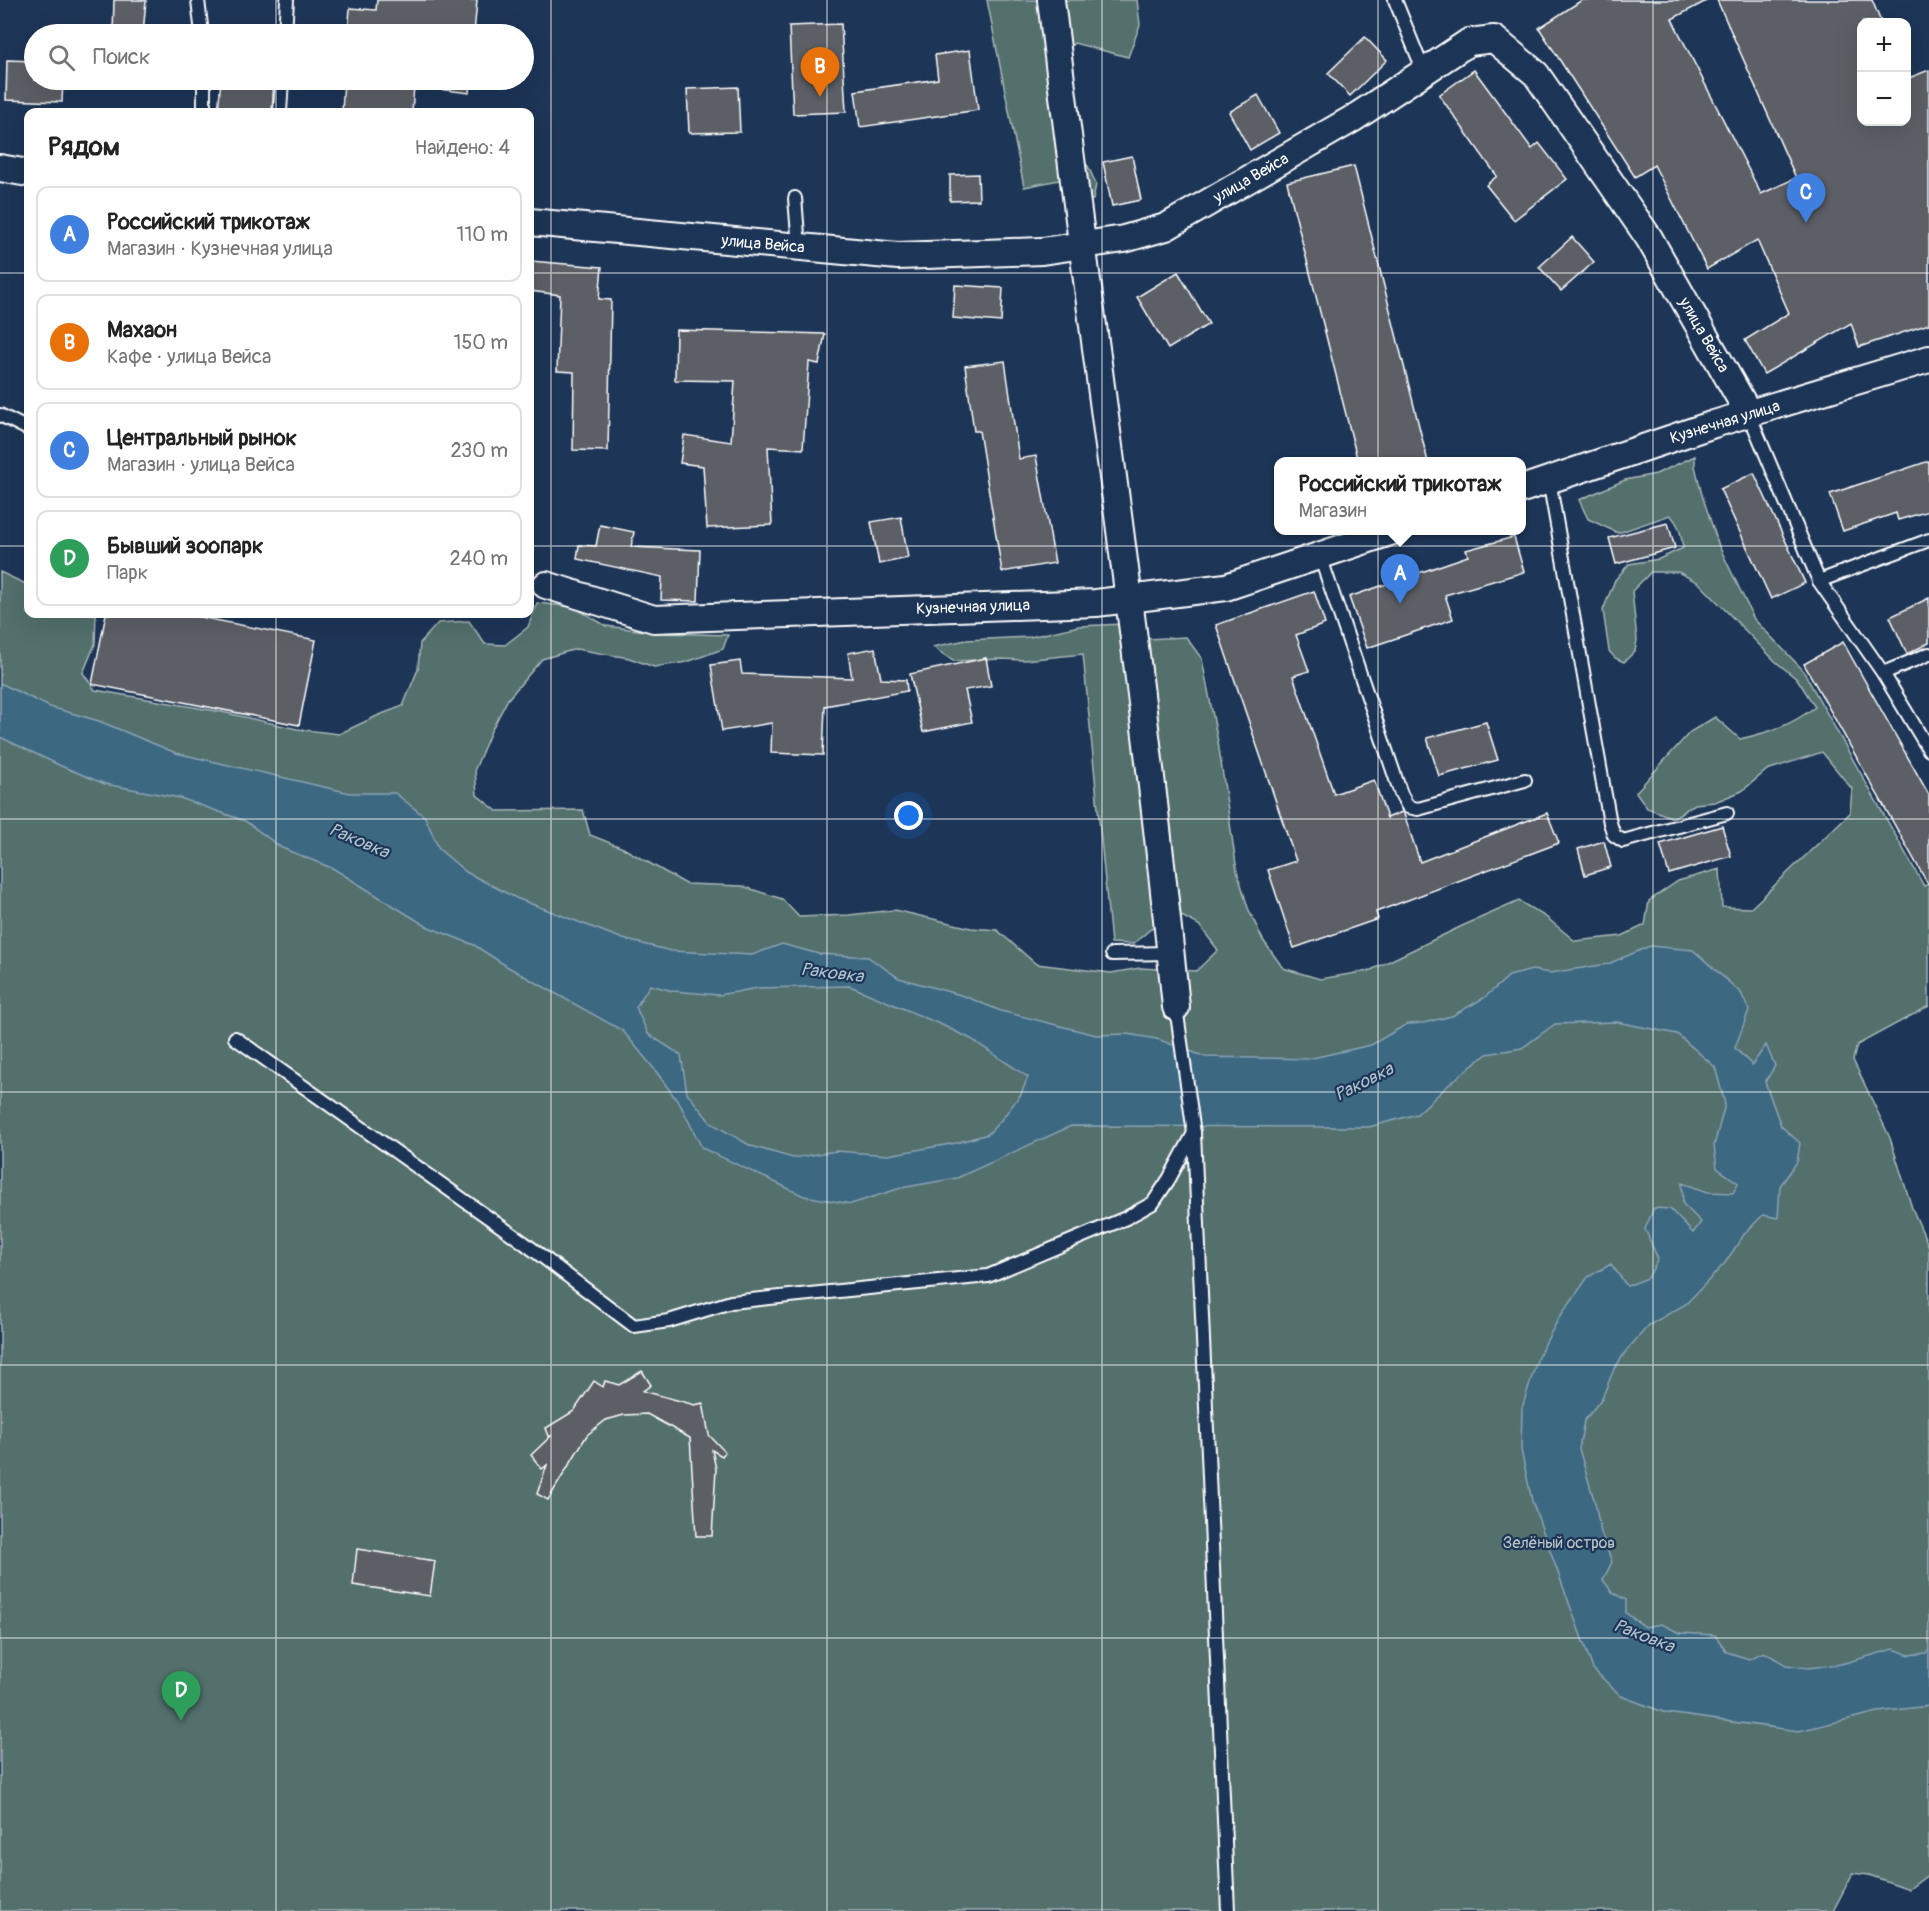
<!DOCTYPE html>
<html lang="ru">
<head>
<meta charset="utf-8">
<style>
  :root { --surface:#fff; --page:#f6f6f6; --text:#222; --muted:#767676; --line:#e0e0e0; --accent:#85585c }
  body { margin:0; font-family:Pangolin,sans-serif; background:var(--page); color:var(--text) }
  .controls { position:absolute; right:18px; top:18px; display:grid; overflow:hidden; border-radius:12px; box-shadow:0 6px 24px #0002 }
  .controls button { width:54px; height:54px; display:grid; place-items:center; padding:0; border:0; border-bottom:2px solid var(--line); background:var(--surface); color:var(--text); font:30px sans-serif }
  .you { position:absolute; left:909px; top:816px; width:21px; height:21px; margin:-15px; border:4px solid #fff; border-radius:50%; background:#1a73e8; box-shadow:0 0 0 9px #1a73e833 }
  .badge { display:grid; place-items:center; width:39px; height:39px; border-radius:50%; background:var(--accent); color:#fff; font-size:20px; font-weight:700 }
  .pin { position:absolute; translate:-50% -50px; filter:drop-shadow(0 2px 3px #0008) }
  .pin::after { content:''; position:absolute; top:32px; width:21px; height:18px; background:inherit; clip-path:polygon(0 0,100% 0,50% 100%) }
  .popup { position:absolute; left:1274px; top:457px; width:252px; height:78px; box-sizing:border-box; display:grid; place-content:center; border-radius:12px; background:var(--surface); filter:drop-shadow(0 2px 4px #0005); font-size:20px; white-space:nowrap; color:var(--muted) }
  .popup b { font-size:22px; color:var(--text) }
  .popup::after { content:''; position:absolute; left:50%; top:100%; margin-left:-12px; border:12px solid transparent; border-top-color:var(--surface) }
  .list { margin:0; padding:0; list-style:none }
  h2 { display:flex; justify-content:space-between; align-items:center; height:78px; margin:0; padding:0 24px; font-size:26px }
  h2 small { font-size:20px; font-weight:400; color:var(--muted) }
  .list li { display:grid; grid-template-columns:39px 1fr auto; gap:18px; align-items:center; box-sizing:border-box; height:96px; margin:0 12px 12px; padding:0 12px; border:2px solid var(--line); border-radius:12px }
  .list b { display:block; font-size:22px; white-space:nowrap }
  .list p { margin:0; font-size:20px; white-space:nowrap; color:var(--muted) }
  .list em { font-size:20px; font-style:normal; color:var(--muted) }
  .icon { flex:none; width:33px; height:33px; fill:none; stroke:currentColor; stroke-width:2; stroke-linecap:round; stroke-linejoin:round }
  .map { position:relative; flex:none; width:1929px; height:1911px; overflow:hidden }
  .search { position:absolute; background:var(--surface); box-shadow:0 6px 24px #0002; left:24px; top:24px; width:510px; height:66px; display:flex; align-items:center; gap:15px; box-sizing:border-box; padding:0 21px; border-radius:33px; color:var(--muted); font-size:22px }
  .panel { position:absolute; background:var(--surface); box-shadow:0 6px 24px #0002; left:24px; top:108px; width:510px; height:510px; border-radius:12px }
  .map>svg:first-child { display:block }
</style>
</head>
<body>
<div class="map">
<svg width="1929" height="1911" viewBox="0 0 1929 1911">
  <rect width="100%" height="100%" fill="#1d3557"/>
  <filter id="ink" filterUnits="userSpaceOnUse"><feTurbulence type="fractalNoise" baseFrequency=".0167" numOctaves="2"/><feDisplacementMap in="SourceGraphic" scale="12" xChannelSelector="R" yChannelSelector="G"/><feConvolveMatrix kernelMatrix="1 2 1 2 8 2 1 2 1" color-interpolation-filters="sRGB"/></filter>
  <g filter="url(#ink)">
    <!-- green -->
    <g fill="#536f6d" stroke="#a9b7b6" stroke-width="1.5">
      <path d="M 987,0 L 1137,0 L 1140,25 L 1128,57 L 1074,43 L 1047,72 L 1052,96 L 1078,158 L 1088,166 L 1096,184 L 1093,200 L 1085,202 L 1059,180 L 1024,187 Z"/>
      <path d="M 1695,456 L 1695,466 L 1702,495 L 1719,546 L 1754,619 L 1802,669 L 1924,886 L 1929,884 L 1929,1006 L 1857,1045 L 1853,1060 L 1890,1138 L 1912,1208 L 1929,1247 L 1929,1874 L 1909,1889 L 1869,1875 L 1853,1873 L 1833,1911 L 0,1911 L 0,572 L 28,585 L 28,614 L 96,614 L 95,644 L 83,673 L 95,690 L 222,712 L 297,729 L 339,734 L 379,715 L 403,706 L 418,669 L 420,643 L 438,623 L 469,621 L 485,644 L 505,645 L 528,627 L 537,603 L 574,607 L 606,626 L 661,633 L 728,635 L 723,649 L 687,662 L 654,667 L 629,658 L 576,649 L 542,659 L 508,699 L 491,731 L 475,769 L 477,795 L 497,811 L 583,810 L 590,835 L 623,848 L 686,884 L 742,886 L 782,899 L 799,917 L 849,915 L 895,910 L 971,928 L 997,930 L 1036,964 L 1111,973 L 1140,968 L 1196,971 L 1218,950 L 1199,925 L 1172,911 L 1133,944 L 1111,943 L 1083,654 L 1024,660 L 1002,659 L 953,661 L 933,647 L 966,640 L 1030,637 L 1079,626 L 1145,623 L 1146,639 L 1186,637 L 1202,659 L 1218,742 L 1237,871 L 1248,908 L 1263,940 L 1283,968 L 1320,979 L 1369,971 L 1462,926 L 1519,901 L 1546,917 L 1575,941 L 1622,936 L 1645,925 L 1649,901 L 1678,881 L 1720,869 L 1722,907 L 1751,908 L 1850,813 L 1852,789 L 1822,752 L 1767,770 L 1742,791 L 1715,802 L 1695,804 L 1673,818 L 1647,808 L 1636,792 L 1690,732 L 1715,717 L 1740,739 C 1770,732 1790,726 1815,707 L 1798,680 L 1775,661 L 1699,583 L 1678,572 L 1651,572 L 1632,591 L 1637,640 L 1635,651 L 1624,662 L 1615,658 L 1609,651 L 1603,610 L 1615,580 L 1629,564 L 1659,559 L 1683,548 C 1681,534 1680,525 1670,515 L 1618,533 L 1588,519 L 1579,500 L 1625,480 L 1656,474 Z"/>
    </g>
    <!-- water -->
    <path fill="#3c6882" stroke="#8aa4b4" stroke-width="1.5" fill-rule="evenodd" d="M 0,683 L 50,707 L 99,721 L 176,753 L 350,793 L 395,793 L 425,817 L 439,849 L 466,872 L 516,898 L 623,939 L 671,951 L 752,955 L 782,944 L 819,954 L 868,957 L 899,978 L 964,996 L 1001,1011 L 1096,1035 L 1127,1034 L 1157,1039 L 1206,1057 L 1308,1059 L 1371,1045 L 1407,1024 L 1423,1023 L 1452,1016 L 1484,998 L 1509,976 L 1532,970 L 1550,973 L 1608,964 L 1650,946 L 1693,950 L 1741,993 L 1749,1010 L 1735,1048 L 1752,1065 L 1766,1045 L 1775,1066 L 1765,1082 L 1781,1126 L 1800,1143 L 1797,1162 L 1780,1186 L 1778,1218 L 1763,1215 L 1745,1233 L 1725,1263 L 1686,1304 L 1649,1325 L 1626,1351 L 1614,1369 L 1602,1398 L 1584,1421 L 1579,1449 L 1595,1503 L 1601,1533 L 1612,1562 L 1603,1580 L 1613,1593 L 1626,1600 L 1626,1613 L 1645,1627 L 1661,1624 L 1680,1633 L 1715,1635 L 1727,1652 L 1749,1659 L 1764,1652 L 1786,1665 L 1808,1668 L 1841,1664 L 1894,1649 L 1909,1655 L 1926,1653 L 1929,1650 L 1929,1706 L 1878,1712 L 1799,1731 L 1666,1713 L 1621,1696 L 1593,1669 L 1532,1501 L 1521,1450 L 1522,1408 L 1538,1357 L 1559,1318 L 1588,1277 L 1611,1264 L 1627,1286 L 1648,1278 L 1658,1259 L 1645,1229 L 1654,1208 L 1670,1209 L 1693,1233 L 1701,1222 L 1683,1204 L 1682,1183 L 1708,1192 L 1733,1193 L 1738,1183 L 1717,1168 L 1714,1146 L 1725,1104 L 1715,1067 L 1677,1034 L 1617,1022 L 1555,1024 L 1522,1048 L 1487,1054 L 1454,1080 L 1417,1114 L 1369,1127 L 1071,1126 L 957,1178 L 901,1188 L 851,1204 L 804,1196 L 702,1148 L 681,1106 L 655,1070 L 623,1031 L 508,967 L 474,945 L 426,926 L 334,869 L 282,848 L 245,821 L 180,798 L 105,784 L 61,766 L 0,737 ZM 650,985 L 673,991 L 719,995 L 758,988 L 850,986 L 942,1025 L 971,1039 L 1028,1077 L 1021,1094 L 1002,1119 L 988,1134 L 956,1143 L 888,1155 L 836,1151 L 793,1158 L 751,1146 L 711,1123 L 687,1093 L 681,1055 L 648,1034 L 636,1007 Z"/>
    <!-- building -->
    <g fill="#5b6066" stroke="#fff" stroke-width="1.5">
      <path d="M 114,0 L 146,0 L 143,34 L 113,34 Z"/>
      <path d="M 377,0 L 477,0 L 474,34 L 348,34 L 350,8 L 376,10 Z"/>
      <path d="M 1582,0 L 1708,0 L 1672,19 L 1761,194 L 1796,178 L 1717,0 L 1872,0 L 1881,22 L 1862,22 L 1862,122 L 1906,122 L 1906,79 L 1929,70 L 1929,324 L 1859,347 L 1851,323 L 1764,374 L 1745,340 L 1789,313 L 1757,240 L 1707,269 L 1654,165 L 1635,177 L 1539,28 Z"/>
      <path d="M 841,24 L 846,112 L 793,114 L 789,26 Z"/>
      <path d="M 1365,37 L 1387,60 L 1350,96 L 1328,73 Z"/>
      <path d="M 970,50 L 978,110 L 860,127 L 855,91 L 938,79 L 935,55 Z"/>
      <path d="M 7,60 L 34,61 L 34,80 L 63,80 L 62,102 L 6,100 Z"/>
      <path d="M 1474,70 L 1532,149 L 1539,143 L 1567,179 L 1514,220 L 1486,185 L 1497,176 L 1439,95 Z"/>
      <path d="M 221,80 L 274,80 L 272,112 L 218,112 Z"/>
      <path d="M 344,80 L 470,80 L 469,93 L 414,86 L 412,112 L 342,112 Z"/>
      <path d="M 738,87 L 740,132 L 689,133 L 687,89 Z"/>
      <path d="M 1258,95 L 1279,133 L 1250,150 L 1229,112 Z"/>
      <path d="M 1132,156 L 1141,200 L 1112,206 L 1103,162 Z"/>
      <path d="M 1354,166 L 1428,462 L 1358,462 L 1287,182 Z"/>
      <path d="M 978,174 L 979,200 L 950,201 L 950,175 Z"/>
      <path d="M 1572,237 L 1594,262 L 1561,291 L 1539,267 Z"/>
      <path d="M 530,261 L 602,267 L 599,299 L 611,300 L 608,451 L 573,450 L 574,372 L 557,371 L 560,295 L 530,291 Z"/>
      <path d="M 1178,272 L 1209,324 L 1168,349 L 1137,297 Z"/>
      <path d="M 955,285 L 1003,288 L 1001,322 L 953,318 Z"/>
      <path d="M 676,330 L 825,334 L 819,364 L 809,362 L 803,449 L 768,447 L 772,525 L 707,528 L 703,466 L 680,463 L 684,435 L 731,442 L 735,381 L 675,380 Z"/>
      <path d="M 1005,361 L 1019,459 L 1036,456 L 1055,563 L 1002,572 L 979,431 L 974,431 L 965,366 Z"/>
      <path d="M 1929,461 L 1929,511 L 1898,520 L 1896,513 L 1843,531 L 1830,494 Z"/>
      <path d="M 1754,473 L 1805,583 L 1771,599 L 1720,489 Z"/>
      <path d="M 901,517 L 908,558 L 879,564 L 871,522 Z"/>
      <path d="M 1668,523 L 1675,548 L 1616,564 L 1609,538 Z"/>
      <path d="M 600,525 L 634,532 L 631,547 L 700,550 L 698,601 L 661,600 L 662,577 L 577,559 L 579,545 L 596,546 Z"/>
      <path d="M 1514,537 L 1524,572 L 1445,595 L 1453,619 L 1367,648 L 1349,597 L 1468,556 L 1466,550 Z"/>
      <path d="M 1314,591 L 1325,624 L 1296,635 L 1309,671 L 1293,676 L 1334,794 L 1374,780 L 1387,818 L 1402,812 L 1404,814 L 1420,862 L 1547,813 L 1559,843 L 1376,912 L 1378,919 L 1294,948 L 1268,870 L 1296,861 L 1216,625 Z"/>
      <path d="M 1929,598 L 1929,643 L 1907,654 L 1890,617 Z"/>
      <path d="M 106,614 L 185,614 L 316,640 L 299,725 L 92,684 Z"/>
      <path d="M 1843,642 L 1929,795 L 1929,886 L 1804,664 Z"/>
      <path d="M 875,648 L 881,679 L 906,680 L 907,691 L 825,706 L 823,755 L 771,753 L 772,723 L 722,731 L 711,665 L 740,661 L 742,674 L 852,678 L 848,653 Z"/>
      <path d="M 986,658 L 991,686 L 965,690 L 972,722 L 923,732 L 910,674 Z"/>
      <path d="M 1486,722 L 1498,760 L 1439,776 L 1427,738 Z"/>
      <path d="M 1722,826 L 1731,856 L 1669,874 L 1660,844 Z"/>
      <path d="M 1604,841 L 1611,867 L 1585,875 L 1578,849 Z"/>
      <path d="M 642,1371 L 651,1385 L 643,1391 L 695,1405 L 703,1403 L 709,1435 L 725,1452 L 722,1456 L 712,1450 L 716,1469 L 712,1536 L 696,1536 L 690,1438 L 647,1414 L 624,1415 L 606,1420 L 587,1435 L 548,1500 L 537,1494 L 547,1465 L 542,1469 L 531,1455 L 551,1436 L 549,1436 L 546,1428 L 574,1411 L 594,1381 L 603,1387 L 605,1381 L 619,1385 Z"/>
      <path d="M 357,1549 L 435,1561 L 430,1596 L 353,1585 Z"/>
    </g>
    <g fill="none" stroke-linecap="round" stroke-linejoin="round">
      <defs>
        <g id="lane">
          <path d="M 198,0 L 202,34"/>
          <path d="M 1395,0 L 1424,72"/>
          <path d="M 285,34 L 287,0"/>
          <path d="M 204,112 L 204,80"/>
          <path d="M 280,112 L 282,80"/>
          <path d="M 795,198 L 799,247"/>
          <path d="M 1749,414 L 1819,581 L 1883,673 L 1929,750"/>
          <path d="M 0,415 L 28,429"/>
          <path d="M 1549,480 L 1610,823 L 1614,835 L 1623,841 L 1727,813"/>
          <path d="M 1320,556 L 1401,794 L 1408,807 L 1418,809 L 1525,780"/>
          <path d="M 1819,581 L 1929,540"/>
          <path d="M 1883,673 L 1929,654"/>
          <path d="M 1112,954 L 1171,953"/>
          <path d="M 1176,1007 L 1194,1133 L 1228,1911"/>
          <path d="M 235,1038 L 523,1242 L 634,1326 L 669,1321 L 731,1302 L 988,1276 L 1126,1218 L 1153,1203 L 1169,1179 L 1194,1133"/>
        </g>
        <g id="street">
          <path d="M 1051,0 C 1092,336 1143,670 1176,1007"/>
          <path d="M 0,168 L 28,173"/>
          <path d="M 530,222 L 898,256 L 1042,251 L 1124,239 L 1166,227 L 1354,118 L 1469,42 L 1494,39 L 1536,74 L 1649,238 L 1749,414"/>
          <path d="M 1522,489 L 1714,424 L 1929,359"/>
          <path d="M 546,585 L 654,619 L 1096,603 L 1226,587 L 1396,530"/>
        </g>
      </defs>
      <!-- lane casing -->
      <use href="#lane" stroke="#fff" stroke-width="16"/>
      <!-- street casing -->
      <use href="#street" stroke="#fff" stroke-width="30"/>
      <!-- lane -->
      <use href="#lane" stroke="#1d3557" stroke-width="12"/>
      <!-- street -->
      <use href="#street" stroke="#1d3557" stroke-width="26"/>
    </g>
  </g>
  <!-- grid -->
  <path fill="none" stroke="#fff" stroke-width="1.5" stroke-opacity="0.55" d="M 276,0 L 276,34M 551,0 L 551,1911M 827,0 L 827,1911M 1102,0 L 1102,1911M 1378,0 L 1378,1911M 1653,0 L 1653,1911M 276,80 L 276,112M 0,273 L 28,273M 530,273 L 1929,273M 0,546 L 28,546M 530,546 L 1929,546M 276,614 L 276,1911M 0,819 L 1929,819M 0,1092 L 1929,1092M 0,1365 L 1929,1365M 0,1638 L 1929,1638"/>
  <g text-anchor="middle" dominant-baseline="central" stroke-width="4.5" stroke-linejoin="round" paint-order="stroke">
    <!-- street labels -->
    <g font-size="16" fill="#fff" stroke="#1d3557">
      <text transform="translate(1251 178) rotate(-30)">улица Вейса</text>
      <text transform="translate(763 244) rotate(5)">улица Вейса</text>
      <text transform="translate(1704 335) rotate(60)">улица Вейса</text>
      <text transform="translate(1725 422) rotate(-17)">Кузнечная улица</text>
      <text transform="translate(973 607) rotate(-2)">Кузнечная улица</text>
    </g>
    <!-- park labels -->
    <g font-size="16" fill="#bac5c5" stroke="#1d3557">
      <text x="1559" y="1543">Зелёный остров</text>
    </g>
    <!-- water labels -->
    <g font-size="18" font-style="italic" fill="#b1c3cd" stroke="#1d3557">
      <text transform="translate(359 841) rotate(23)">Раковка</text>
      <text transform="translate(832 973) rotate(7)">Раковка</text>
      <text transform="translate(1364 1082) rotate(-27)">Раковка</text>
      <text transform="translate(1644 1636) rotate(21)">Раковка</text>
    </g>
  </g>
</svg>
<div class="controls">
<button>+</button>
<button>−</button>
</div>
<div class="you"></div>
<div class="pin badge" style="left:1400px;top:604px;background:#3f7fe0">A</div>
<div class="popup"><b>Российский трикотаж</b>Магазин</div>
<div class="pin badge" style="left:820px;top:97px;background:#e8710a">B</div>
<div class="pin badge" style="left:1806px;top:223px;background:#3f7fe0">C</div>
<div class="pin badge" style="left:181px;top:1721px;background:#2e9e5b">D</div>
<div class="search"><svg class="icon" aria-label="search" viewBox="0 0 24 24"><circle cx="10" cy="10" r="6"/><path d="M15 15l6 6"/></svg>Поиск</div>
<section class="panel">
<h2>Рядом<small>Найдено: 4</small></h2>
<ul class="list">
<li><span class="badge" style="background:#3f7fe0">A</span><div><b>Российский трикотаж</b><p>Магазин · Кузнечная улица</p></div><em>110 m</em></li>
<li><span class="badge" style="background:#e8710a">B</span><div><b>Махаон</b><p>Кафе · улица Вейса</p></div><em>150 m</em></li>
<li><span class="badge" style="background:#3f7fe0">C</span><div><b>Центральный рынок</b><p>Магазин · улица Вейса</p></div><em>230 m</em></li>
<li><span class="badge" style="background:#2e9e5b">D</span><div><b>Бывший зоопарк</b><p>Парк</p></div><em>240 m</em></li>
</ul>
</section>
</div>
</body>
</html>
